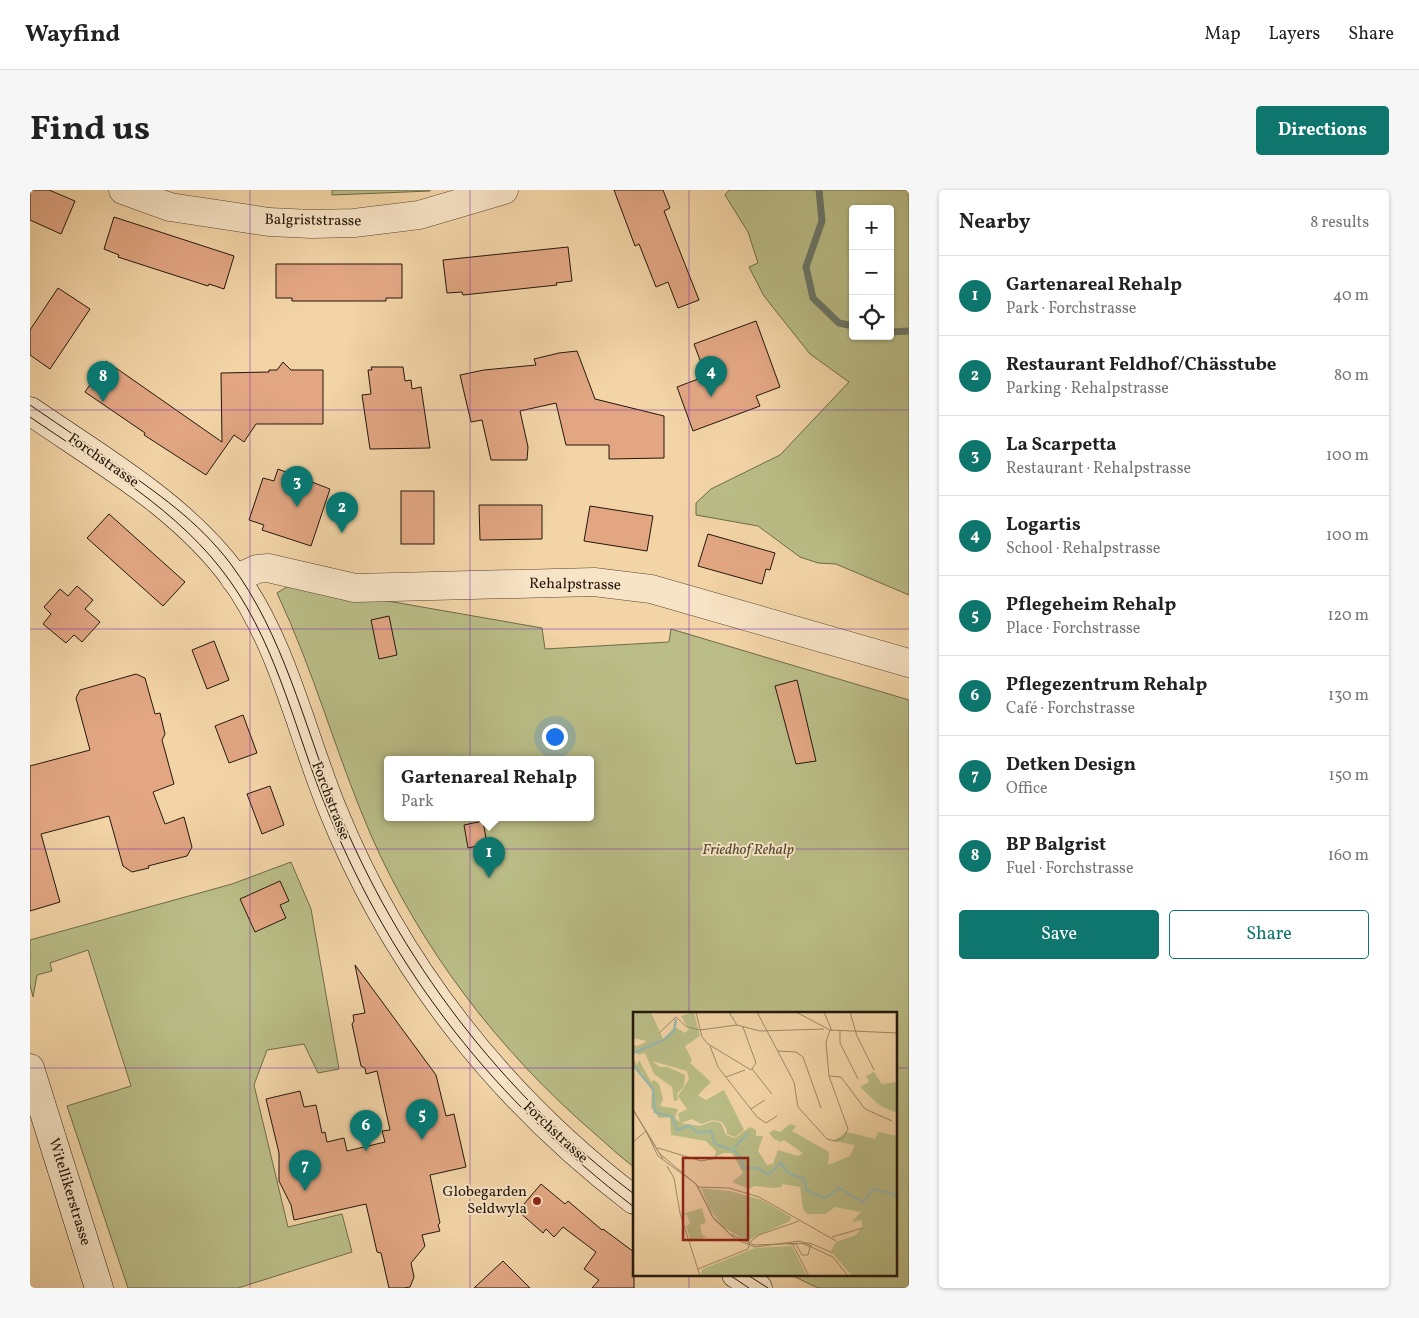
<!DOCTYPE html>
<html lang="en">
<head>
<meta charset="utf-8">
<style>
  :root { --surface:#fff; --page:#f6f6f6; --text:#222; --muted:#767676; --line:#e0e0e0; --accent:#0f766e }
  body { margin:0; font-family:Vollkorn,serif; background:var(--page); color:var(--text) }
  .controls { position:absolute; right:15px; top:15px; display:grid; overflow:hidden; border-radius:5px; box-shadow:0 1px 4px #0004 }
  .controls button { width:45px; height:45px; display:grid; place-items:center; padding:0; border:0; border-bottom:1px solid var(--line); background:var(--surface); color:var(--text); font:25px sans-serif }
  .you { position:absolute; left:524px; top:546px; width:18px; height:18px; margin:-12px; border:4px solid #fff; border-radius:50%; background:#1a73e8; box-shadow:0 0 0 8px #1a73e833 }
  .badge { display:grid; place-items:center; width:32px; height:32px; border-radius:50%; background:var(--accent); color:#fff; font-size:16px; font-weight:700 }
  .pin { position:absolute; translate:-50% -41px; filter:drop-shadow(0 1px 2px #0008) }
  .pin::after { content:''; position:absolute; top:26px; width:18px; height:15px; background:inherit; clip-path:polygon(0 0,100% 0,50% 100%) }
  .popup { position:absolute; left:354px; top:566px; width:210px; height:65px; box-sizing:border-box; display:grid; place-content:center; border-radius:5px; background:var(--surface); filter:drop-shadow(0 1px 4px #0005); font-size:16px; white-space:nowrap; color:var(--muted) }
  .popup b { font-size:19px; color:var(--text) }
  .popup::after { content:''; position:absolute; left:50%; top:100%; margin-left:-10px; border:10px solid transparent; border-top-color:var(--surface) }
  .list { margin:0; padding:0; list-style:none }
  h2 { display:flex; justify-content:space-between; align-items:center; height:65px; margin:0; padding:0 20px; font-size:21px }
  h2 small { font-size:16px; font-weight:400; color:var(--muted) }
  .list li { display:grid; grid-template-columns:32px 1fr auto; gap:15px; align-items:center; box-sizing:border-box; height:80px; padding:0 20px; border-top:1px solid var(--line) }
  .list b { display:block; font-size:19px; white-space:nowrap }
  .list p { margin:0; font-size:16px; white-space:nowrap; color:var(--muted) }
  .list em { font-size:16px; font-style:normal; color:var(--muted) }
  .actions { display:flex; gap:10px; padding:15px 20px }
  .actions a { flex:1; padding:11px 0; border:1px solid var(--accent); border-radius:5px; text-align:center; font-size:18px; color:var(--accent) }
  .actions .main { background:var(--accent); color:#fff }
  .icon { flex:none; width:28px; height:28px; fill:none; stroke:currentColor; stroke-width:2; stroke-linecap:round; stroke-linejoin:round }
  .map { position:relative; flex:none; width:879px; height:1098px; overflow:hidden; border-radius:5px }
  header { display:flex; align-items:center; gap:30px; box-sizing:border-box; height:70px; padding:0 25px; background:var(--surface); border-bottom:1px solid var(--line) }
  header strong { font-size:24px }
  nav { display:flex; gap:28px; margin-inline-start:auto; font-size:18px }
  .intro { display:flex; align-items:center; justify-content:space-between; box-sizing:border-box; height:120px; padding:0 30px }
  h1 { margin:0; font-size:35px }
  .button { padding:12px 22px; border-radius:5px; background:var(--accent); color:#fff; font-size:18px; font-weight:700 }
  main { display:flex; gap:30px; padding:0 30px }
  aside { flex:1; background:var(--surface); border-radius:5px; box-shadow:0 1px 4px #0004 }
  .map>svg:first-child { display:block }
</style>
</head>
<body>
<header>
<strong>Wayfind</strong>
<nav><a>Map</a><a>Layers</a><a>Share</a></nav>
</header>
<div class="intro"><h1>Find us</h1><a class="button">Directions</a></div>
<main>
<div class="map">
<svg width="879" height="1098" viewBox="0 0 879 1098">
  <rect width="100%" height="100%" fill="#f2d4a6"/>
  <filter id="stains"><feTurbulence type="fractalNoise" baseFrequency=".004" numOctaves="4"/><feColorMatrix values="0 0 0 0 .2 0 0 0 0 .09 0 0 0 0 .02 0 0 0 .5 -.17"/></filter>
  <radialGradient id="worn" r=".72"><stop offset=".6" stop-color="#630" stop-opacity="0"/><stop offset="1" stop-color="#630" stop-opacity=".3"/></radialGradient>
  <!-- green -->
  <g fill="#babd87" stroke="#6e6a49" fill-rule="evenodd">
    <path d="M 302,0 L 400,0 L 400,1 L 302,5 Z"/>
    <path d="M 699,0 L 879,0 L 879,405 L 806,374 L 788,373 L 770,367 L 728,336 L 666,325 L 666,313 L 681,299 L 750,265 L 819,192 L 780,164 L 734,106 L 719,77 L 728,73 L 718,42 L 695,5 ZM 823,19 L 860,19 L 860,146 L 823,146 Z"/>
    <path d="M 265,392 L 352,410 L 512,438 L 515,459 L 639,452 L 641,439 L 879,510 L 879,1098 L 788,1098 L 759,1084 L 865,1084 L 865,823 L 604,823 L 604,977 C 590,967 577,954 564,943 C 469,861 390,758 340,643 C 306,564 284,481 247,403 ZM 358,569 L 560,569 L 560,627 L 358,627 Z"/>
    <path d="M 261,672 L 281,719 L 309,879 L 288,883 L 274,854 L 237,860 L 224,895 L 258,1037 L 312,1024 L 322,1062 L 208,1098 L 98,1098 L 37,916 L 101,896 L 58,760 L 20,773 L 22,781 L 7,785 L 3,807 L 0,795 L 0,750 L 202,694 Z"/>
  </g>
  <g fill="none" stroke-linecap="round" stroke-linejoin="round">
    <!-- stream -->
    <g stroke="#6b786a" stroke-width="7">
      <path d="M 789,0 L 792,31 L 776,77 L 783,108 L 809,133 L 823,136"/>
      <path d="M 860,142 L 879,141"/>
    </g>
  </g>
  <!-- building -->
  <g fill="#e2a683" stroke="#23170b">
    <path d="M 0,0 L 19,0 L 45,11 L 31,44 L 0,30 Z"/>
    <path d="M 584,0 L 633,0 L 640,18 L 634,21 L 669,110 L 648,118 L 638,92 L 626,97 L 609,54 L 605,56 Z"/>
    <path d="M 84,27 L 204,66 L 194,99 L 179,94 L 178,96 L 122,78 L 88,67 L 89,65 L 74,59 Z"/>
    <path d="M 538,57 L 542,91 L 526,93 L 527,95 L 433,105 L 432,102 L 417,103 L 413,70 Z"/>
    <path d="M 246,74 L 372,74 L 372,108 L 356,108 L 356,111 L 262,111 L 262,108 L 246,108 Z"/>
    <path d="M 28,98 L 60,119 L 20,179 L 0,165 L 0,140 Z"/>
    <path d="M 726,131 L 750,197 L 726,206 L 730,216 L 663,241 L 647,197 L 676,186 L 664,154 Z"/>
    <path d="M 547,161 L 565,209 L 634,226 L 634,268 L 579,269 L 579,255 L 536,255 L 526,213 L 490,221 L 498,257 L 497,270 L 461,270 L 452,230 L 441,232 L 430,185 L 454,180 L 506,175 L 504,169 L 529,163 Z"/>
    <path d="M 76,171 L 192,252 L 191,183 L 239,182 L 239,180 L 247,180 L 253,172 L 261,180 L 293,180 L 293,234 L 226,234 L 214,252 L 204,245 L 176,285 L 114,245 L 115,243 L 55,202 Z"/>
    <path d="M 341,177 L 373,177 L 375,191 L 381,190 L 382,199 L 391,197 L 400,258 L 340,259 L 332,205 L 341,204 L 338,180 L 342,180 Z"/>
    <path d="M 248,279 L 300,299 L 281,356 L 232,340 L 234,335 L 219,330 L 233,288 L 244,291 Z"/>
    <rect x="371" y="301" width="33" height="53"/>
    <path d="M 449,315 L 512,315 L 512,349 L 450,350 Z"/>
    <path d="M 560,316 L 623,326 L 617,361 L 554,351 Z"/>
    <path d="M 79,324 L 155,392 L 133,416 L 57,348 Z"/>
    <path d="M 678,344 L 745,363 L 740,380 L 736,379 L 732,394 L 668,376 Z"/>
    <path d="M 47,396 L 63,410 L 55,419 L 70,432 L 52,452 L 44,445 L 36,453 L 13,434 L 21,424 L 14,417 L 30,399 L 38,406 Z"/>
    <path d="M 359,426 L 367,465 L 349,469 L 341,430 Z"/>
    <path d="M 184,451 L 199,490 L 177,499 L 162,460 Z"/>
    <path d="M 106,484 L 115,488 L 125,524 L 130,523 L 135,544 L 132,550 L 144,594 L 123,602 L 135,634 L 154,627 L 162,657 L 157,666 L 118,676 L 119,678 L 102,682 L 93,676 L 79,626 L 11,644 L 30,712 L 0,721 L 0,576 L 60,560 L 46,508 L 50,500 Z"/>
    <path d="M 767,490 L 786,571 L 766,574 L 745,496 Z"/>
    <path d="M 213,525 L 227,563 L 199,573 L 185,536 Z"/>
    <path d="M 240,596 L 254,635 L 232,644 L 217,604 Z"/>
    <path d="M 453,631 L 457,654 L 438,658 L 434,635 Z"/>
    <path d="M 250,691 L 259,711 L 250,715 L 256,728 L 225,742 L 210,709 Z"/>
    <path d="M 325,775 L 406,885 L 416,926 L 424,924 L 436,977 L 400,985 L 410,1033 L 408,1035 L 410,1041 L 392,1045 L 395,1056 L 381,1073 L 384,1087 L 380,1097 L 374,1098 L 359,1098 L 351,1063 L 347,1062 L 336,1014 L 264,1030 L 261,1015 L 249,991 L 249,963 L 236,909 L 270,901 L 274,917 L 286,915 L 292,943 L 295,942 L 297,952 L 314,948 L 317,961 L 355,952 L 352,941 L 360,940 L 347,881 L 336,884 L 335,878 L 331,876 L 322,834 L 324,831 L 323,825 L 335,823 Z"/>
    <path d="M 511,994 L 535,1014 L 538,1011 L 572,1040 L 573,1039 L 604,1062 L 604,1098 L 562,1098 L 569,1090 L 554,1079 L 566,1062 L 533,1037 L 524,1047 L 516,1039 L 513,1043 L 488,1021 Z"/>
    <path d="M 473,1071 L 500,1098 L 444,1098 Z"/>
  </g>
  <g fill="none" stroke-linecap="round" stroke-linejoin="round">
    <defs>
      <g id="minor">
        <path d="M 93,0 L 140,17 L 239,32 L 282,34 L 324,33 L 389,25 L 474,0"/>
        <path d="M 205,389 L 227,379 L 238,378 L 325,398 L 564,392 L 621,399 L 879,473"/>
      </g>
      <g id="secondary">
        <path d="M 0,221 C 71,270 153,316 205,388 C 253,455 271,542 302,618 C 365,775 470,908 604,1010"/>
        <path d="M 0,878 L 69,1098"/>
        <path d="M 706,1084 L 728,1098"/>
      </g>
    </defs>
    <!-- minor casing -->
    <use href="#minor" stroke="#574632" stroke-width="29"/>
    <!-- secondary casing -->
    <use href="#secondary" stroke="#23170b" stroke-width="29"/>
    <!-- minor -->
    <use href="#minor" stroke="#f7e3c5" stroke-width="28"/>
    <!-- secondary -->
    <use href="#secondary" stroke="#f7e3c5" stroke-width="28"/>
    <!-- tram -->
    <g stroke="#23170b" stroke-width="1">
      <path d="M 0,215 C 28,234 56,253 84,273 C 126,302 168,331 200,373 C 254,445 273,533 306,615 C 369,770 471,903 604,1004"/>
      <path d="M 0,227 C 71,276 150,320 200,391 C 249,460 266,545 298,622 C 364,784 465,910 604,1017"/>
      <path d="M 698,1084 L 719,1098"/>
      <path d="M 716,1084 L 738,1098"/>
    </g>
  </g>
  <!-- grid -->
  <path fill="none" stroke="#7b2cbf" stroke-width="1" stroke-opacity="0.55" d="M 220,0 L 220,1098M 440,0 L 440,1098M 659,0 L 659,823M 0,220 L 879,220M 0,439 L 879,439M 0,659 L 879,659M 0,878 L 604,878M 865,878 L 879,878M 659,1084 L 659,1098"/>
  <!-- markers -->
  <circle fill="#8f2418" stroke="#f7e3c5" stroke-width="2" cx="507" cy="1011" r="5"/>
  <g text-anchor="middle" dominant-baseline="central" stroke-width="4" stroke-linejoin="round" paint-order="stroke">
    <!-- street labels -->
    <g font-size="15" fill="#23170b" stroke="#f7e3c5">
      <text transform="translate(283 31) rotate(1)">Balgriststrasse</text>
      <text transform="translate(73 271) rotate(35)">Forchstrasse</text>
      <text transform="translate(545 395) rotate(1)">Rehalpstrasse</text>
      <text transform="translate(300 611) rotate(69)">Forchstrasse</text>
      <text transform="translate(525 943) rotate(43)">Forchstrasse</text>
      <text transform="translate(39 1002) rotate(73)">Witellikerstrasse</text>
    </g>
    <!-- park labels -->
    <g font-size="15" font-style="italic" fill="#504930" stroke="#f7e3c5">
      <text x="718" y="660">Friedhof Rehalp</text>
    </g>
    <!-- poi labels -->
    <g font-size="15" fill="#23170b" stroke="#f7e3c5" text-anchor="end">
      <text x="497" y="1002">Globegarden<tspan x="497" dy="17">Seldwyla</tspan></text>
    </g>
  </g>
  <!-- overview -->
  <g transform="translate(603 822)">
    <rect width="264" height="264" fill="#f2d4a6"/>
    <path d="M 0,0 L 18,0 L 30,27 L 42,15 L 52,21 L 56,17 L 48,4 L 61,0 L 67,24 L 52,34 L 59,48 L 57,51 L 78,70 L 65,83 L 73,88 L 91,78 L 111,118 L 102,125 L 94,122 L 94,118 L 89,110 L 80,108 L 68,112 L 59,107 L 48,111 L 67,114 L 80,109 L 88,111 L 93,123 L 102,126 L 117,115 L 123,118 L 123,124 L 130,124 L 125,139 L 134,153 L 140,152 L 145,138 L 165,144 L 170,141 L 151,128 L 148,130 L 141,127 L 136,121 L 141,118 L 147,120 L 157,112 L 163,114 L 159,119 L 196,140 L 195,153 L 217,144 L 222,133 L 200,129 L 214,120 L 242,127 L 245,120 L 264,124 L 264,264 L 219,264 L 198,239 L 203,230 L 223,223 L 229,215 L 229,208 L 219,210 L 228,200 L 202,195 L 192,202 L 174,202 L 170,197 L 167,175 L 149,172 L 149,175 L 140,176 L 122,174 L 116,177 L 99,170 L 110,161 L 99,141 L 90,141 L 81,146 L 83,139 L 73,129 L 38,123 L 37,105 L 26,106 L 18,95 L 19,79 L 9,61 L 0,54 L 0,46 L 4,53 L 6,48 L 18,70 L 21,68 L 26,72 L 30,87 L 27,94 L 45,97 L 42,106 L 47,110 L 45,102 L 54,97 L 45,84 L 56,67 L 54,59 L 19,49 L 27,55 L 35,55 L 52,63 L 51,74 L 44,82 L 45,88 L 41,89 L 39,75 L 21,62 L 12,41 L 6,43 L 0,38 L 1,33 L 5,34 L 14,29 L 0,26 ZM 241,60 L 249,72 L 264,70 L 264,101 L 246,93 L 227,75 L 236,70 L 233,64 ZM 68,176 L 97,179 L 129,188 L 158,205 L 157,209 L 114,229 L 90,215 L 76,196 ZM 69,196 L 73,211 L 67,213 L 69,223 L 74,225 L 58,230 L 53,214 L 57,212 L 54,203 L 49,202 ZM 159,234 L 174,264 L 69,264 L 68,261 L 70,257 L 122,236 Z" fill="#babd87"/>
    <path fill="none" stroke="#9bb8aa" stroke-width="2.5" d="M 0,41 L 31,28 L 41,19 L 43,7M 0,53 L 20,77 L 22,100 L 39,105 L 44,118 L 56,114 L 66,121 L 78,119 L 82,132 L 102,139 L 108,146 L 110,156 L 125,156 L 135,163 L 148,151 L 155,161 L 171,167 L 174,179 L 192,186 L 206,176 L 230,190 L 241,177 L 264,183M 101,136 L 115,121"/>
    <path fill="none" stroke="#9f8868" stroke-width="1" d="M 63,0 L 69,25 L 75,32 L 118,58 L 123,51 L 110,15M 96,0 L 104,13M 124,0 L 161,70 L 165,95 L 194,127 L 202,129 L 210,126 L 215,117 L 196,64 L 193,30 L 197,18M 163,0 L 197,18 L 264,21M 191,0 L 199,19M 217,0 L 224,24 L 241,58M 207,19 L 207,31 L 225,67M 26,21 L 43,5 L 54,15 L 67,18 L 104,13 L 127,19 L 191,17M 77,34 L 85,55 L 124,105 L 133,111 L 144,104M 145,39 L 163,40 L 170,45 L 188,96M 119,57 L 139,82M 196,64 L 208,65 L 232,97 L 259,109M 93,65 L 112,58M 0,97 L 27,142 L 64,173 L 79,204 L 97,222 L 121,233 L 177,231 L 200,241M 118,97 L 132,88M 0,98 L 30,147M 13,119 L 25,144 L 63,172 L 81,207 L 102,227 L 122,235 L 167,229 L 179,234M 0,130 L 13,119M 25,136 L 68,149 L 89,145M 34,154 L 41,166 L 47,201 L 67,264M 65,175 L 96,176 L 126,185 L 203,229M 199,225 L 230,216M 159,231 L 176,264M 155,232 L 163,232 L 169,243 L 175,243 L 177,235 L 169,231M 176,234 L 200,245 L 215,264M 65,257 L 115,237 L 117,230 L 126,223 L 166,209"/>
    <path fill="#8f2418" fill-opacity="0.15" stroke="#8f2418" stroke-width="2.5" d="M 50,146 L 115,146 L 115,228 L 50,228 Z"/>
    <rect width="264" height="264" fill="none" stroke="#23170b" stroke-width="2.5"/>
  </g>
  <rect width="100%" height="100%" filter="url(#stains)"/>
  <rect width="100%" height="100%" fill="url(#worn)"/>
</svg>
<div class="controls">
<button>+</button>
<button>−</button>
<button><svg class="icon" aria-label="locate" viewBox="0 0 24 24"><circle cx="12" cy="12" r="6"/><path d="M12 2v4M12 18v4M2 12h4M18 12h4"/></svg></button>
</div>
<div class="you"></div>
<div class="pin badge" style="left:459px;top:688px">1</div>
<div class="popup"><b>Gartenareal Rehalp</b>Park</div>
<div class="pin badge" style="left:312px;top:343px">2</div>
<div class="pin badge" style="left:267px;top:317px">3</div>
<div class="pin badge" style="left:681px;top:207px">4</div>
<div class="pin badge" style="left:392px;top:950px">5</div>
<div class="pin badge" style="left:336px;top:961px">6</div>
<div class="pin badge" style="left:275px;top:1001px">7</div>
<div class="pin badge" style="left:73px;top:212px">8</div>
</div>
<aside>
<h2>Nearby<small>8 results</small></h2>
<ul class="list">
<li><span class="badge">1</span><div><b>Gartenareal Rehalp</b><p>Park · Forchstrasse</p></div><em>40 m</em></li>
<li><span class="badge">2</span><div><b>Restaurant Feldhof/Chässtube</b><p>Parking · Rehalpstrasse</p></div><em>80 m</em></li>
<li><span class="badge">3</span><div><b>La Scarpetta</b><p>Restaurant · Rehalpstrasse</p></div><em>100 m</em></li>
<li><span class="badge">4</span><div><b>Logartis</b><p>School · Rehalpstrasse</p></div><em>100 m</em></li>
<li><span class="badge">5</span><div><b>Pflegeheim Rehalp</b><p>Place · Forchstrasse</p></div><em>120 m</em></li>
<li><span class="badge">6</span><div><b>Pflegezentrum Rehalp</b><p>Café · Forchstrasse</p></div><em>130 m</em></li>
<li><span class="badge">7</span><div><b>Detken Design</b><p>Office</p></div><em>150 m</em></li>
<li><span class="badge">8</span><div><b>BP Balgrist</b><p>Fuel · Forchstrasse</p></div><em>160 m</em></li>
</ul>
<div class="actions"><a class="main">Save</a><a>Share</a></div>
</aside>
</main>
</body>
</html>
